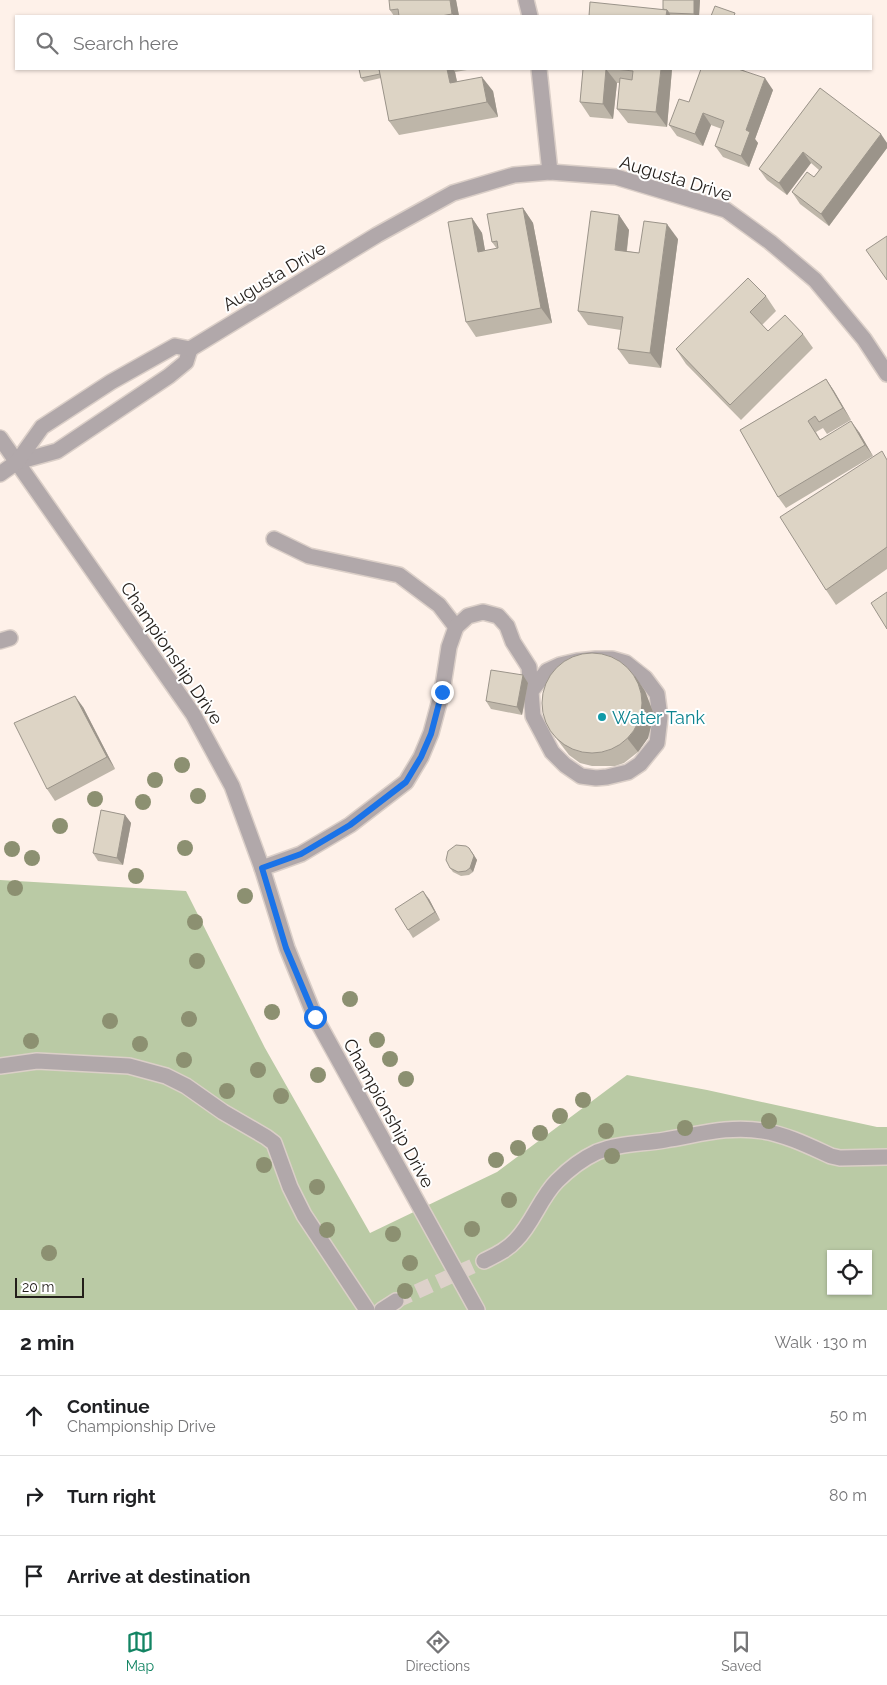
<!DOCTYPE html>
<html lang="en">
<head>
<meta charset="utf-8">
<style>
  :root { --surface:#fff; --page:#f2f2f2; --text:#202124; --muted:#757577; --line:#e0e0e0; --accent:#138463 }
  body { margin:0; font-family:Raleway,sans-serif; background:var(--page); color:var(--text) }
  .controls { position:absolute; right:15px; bottom:15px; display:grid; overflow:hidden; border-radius:0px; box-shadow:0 1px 4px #0004 }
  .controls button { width:45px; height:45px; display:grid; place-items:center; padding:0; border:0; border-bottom:1px solid var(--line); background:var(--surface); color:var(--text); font:25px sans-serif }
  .scale { position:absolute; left:15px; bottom:12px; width:69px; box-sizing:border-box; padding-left:5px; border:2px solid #231e1a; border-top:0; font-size:14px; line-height:18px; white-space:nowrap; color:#231e1a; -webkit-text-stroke:4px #fff; paint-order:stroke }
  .stop { position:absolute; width:15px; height:15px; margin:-11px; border:4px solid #1a73e8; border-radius:50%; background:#fff }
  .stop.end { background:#1a73e8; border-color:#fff; box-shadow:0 1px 5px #0008 }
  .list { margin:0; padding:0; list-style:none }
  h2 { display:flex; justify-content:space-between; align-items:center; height:65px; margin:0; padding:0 20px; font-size:21px }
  h2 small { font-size:16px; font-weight:400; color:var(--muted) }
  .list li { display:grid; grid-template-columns:32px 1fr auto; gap:15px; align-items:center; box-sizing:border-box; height:80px; padding:0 20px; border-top:1px solid var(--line) }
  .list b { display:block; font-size:19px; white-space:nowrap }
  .list p { margin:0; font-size:16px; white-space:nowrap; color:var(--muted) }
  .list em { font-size:16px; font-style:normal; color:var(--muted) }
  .icon { flex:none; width:28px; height:28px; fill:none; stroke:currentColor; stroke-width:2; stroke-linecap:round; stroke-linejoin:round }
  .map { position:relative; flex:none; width:887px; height:1310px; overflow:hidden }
  .search { position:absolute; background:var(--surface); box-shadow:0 1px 4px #0004; left:15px; right:15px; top:15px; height:55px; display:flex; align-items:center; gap:12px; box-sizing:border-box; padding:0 18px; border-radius:0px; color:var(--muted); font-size:19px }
  .sheet { height:305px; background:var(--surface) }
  nav { display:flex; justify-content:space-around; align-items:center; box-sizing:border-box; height:70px; border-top:1px solid var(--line); background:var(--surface); font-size:14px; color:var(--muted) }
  nav a { display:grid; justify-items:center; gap:2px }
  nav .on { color:var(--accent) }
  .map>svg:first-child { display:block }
</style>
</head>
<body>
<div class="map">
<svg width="887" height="1310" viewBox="0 0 887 1310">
  <rect width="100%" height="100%" fill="#fef1e9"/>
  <!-- green -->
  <path fill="#bacaa5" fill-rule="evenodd" d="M 0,880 L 186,891 L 265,1048 L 370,1233 L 497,1172 L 627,1075 L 707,1090 L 877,1127 L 887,1127 L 887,1310 L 0,1310 ZM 831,1254 L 868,1254 L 868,1291 L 831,1291 Z"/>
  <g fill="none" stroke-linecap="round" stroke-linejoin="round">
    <!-- minor-tunnel -->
    <path stroke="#ddd1ca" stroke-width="15" stroke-dasharray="15 8" stroke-linecap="butt" d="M 396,1301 L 484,1261"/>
    <defs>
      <g id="minor">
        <path d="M 526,0 L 530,16"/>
        <path d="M 539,69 L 550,172"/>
        <path d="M 0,438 L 193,714 L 232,786 L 262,868 L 287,948 L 315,1017 L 477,1310"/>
        <path d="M 17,462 L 57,451 L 169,376 L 186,362 L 190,349"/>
        <path d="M 0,474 L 17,462 L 42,427 L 111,382 L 175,346 L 190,349 L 377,235 L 453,193 L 514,175 L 550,172 L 616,177 L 726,210 L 770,242 L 815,280 L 864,339 L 887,374"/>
        <path d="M 274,539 L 309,556 L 399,575 L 439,605 L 456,627"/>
        <path d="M 0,641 L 10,638"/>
        <path d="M 262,868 L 301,854 L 350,825 L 406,782 L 421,757 L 431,733 L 442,692 L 449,647 L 456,627 L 468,616 L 483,612 L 498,616 L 507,626 L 513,642 L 529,667 L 533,716 L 552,752 L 565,765 L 581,776 L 596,778 L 607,777 L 628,772 L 640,764 L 657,743 L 660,717 L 657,694 L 645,678 L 626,663 L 612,659 L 596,659 L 577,661 L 560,665 L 547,671 L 532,690"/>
        <path d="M 0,1066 L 37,1061 L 129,1066 L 166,1076 L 186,1086 L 223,1112 L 266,1137 L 274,1143 L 290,1187 L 304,1215 L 367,1310"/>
        <path d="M 484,1261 C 496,1255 507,1250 516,1240 C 533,1223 540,1198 557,1181 C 569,1169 582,1159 597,1152 C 619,1143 642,1144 665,1140 C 698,1135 728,1125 763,1131 C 787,1135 809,1146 831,1156 L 840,1158 L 887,1157"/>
        <path d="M 382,1310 L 396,1301"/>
      </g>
    </defs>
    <!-- minor casing -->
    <use href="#minor" stroke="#dbcfc8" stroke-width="18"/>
    <!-- minor -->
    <use href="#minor" stroke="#b1a8aa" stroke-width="15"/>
  </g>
  <!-- trees -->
  <g fill="#8c9071">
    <circle cx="182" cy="765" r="8"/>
    <circle cx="155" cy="780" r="8"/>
    <circle cx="198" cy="796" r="8"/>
    <circle cx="95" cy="799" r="8"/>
    <circle cx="143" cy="802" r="8"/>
    <circle cx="60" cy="826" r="8"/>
    <circle cx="185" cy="848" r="8"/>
    <circle cx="12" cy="849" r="8"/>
    <circle cx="32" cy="858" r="8"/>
    <circle cx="136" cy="876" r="8"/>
    <circle cx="15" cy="888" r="8"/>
    <circle cx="245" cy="896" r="8"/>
    <circle cx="195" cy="922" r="8"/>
    <circle cx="197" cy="961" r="8"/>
    <circle cx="350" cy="999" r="8"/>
    <circle cx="272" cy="1012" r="8"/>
    <circle cx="189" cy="1019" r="8"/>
    <circle cx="110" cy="1021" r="8"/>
    <circle cx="377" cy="1040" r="8"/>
    <circle cx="31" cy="1041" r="8"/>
    <circle cx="140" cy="1044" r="8"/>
    <circle cx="390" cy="1059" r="8"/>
    <circle cx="184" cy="1060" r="8"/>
    <circle cx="258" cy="1070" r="8"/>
    <circle cx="318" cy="1075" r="8"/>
    <circle cx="406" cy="1079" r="8"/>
    <circle cx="227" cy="1091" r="8"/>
    <circle cx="281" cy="1096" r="8"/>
    <circle cx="583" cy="1100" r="8"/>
    <circle cx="560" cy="1116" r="8"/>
    <circle cx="769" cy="1121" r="8"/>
    <circle cx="685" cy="1128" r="8"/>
    <circle cx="606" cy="1131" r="8"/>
    <circle cx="540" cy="1133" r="8"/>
    <circle cx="518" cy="1148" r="8"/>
    <circle cx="612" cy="1156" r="8"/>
    <circle cx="496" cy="1160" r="8"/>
    <circle cx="264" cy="1165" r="8"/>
    <circle cx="317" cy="1187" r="8"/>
    <circle cx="509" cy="1200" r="8"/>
    <circle cx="472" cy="1229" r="8"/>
    <circle cx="327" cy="1230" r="8"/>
    <circle cx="393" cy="1234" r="8"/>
    <circle cx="49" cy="1253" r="8"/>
    <circle cx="410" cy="1263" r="8"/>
    <circle cx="405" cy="1291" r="8"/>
  </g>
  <!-- wall -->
  <g fill="#beb6a9">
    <path d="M 456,0 L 459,16 L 394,16 L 390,10 Z"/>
    <path d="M 700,0 L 699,16 L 589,16 L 663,9 Z"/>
    <path d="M 359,69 L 473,69 L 455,72 L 457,81 L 493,91 L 498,117 L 399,135 L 389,121 L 381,78 L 364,82 L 361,78 Z"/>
    <path d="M 583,69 L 672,69 L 667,127 L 628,123 L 617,109 L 620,83 L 617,83 L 613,119 L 590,117 L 580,102 Z"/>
    <path d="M 701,69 L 745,69 L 744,71 L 773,90 L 755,139 L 758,143 L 749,167 L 723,157 L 715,146 L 722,129 L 711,125 L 703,146 L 677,136 L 669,125 L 689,102 Z"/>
    <path d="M 820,88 L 887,143 L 887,148 L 829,226 L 800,204 L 792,192 L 814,177 L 819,170 L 811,163 L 787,195 L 767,180 L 759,169 Z"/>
    <path d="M 523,208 L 533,223 L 552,323 L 476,337 L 466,322 L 472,218 L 482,233 L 485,251 L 497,249 L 492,242 Z"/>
    <path d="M 619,215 L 629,230 L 627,251 L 639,253 L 678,239 L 661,368 L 629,364 L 618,349 L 621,330 L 588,325 L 578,311 Z"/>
    <path d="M 766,296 L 776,311 L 762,325 L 768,331 L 803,334 L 813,348 L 741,420 L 686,364 L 676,349 Z"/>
    <path d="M 826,379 L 834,391 L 851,420 L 827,434 L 823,428 L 816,432 L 820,439 L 859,432 L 873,456 L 786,508 L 778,497 L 740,430 Z"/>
    <path d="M 887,458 L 887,569 L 836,605 L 826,590 Z"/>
    <path d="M 523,675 L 528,683 L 522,715 L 491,709 L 486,701 Z"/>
    <path d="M 645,691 L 653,712 L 652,722 L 648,738 L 638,752 L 624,763 L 615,766 L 592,766 L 580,763 L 569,755 L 550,730 Z"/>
    <path d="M 83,707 L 115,769 L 55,801 L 47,789 Z"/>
    <path d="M 125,815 L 131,823 L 123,865 L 98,861 L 93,853 Z"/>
    <path d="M 472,852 L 477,860 L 473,872 L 469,875 L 461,876 L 453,872 L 450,868 Z"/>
    <path d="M 429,899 L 440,920 L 413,938 L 408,930 Z"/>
  </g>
  <!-- shaded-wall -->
  <g fill="#9b948a">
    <path d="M 450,0 L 456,0 L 459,16 L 454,16 L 452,14 Z"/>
    <path d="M 694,0 L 700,0 L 699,16 L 695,16 L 694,14 Z"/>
    <path d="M 667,10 L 671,16 L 666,16 Z"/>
    <path d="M 447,69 L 453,69 L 455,72 L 460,98 L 450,83 Z"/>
    <path d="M 606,69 L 617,83 L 613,119 L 603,104 Z"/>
    <path d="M 661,69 L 672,69 L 667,127 L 656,112 Z"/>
    <path d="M 482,77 L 493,91 L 498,117 L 487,102 Z"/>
    <path d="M 765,78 L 773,90 L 755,139 L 758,143 L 749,167 L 741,156 L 746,130 Z"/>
    <path d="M 703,113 L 711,125 L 703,146 L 695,134 Z"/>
    <path d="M 881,134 L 887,143 L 887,148 L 829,226 L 821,214 Z"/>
    <path d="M 803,152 L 811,163 L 787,195 L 779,183 Z"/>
    <path d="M 523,208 L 533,223 L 552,323 L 541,308 Z"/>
    <path d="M 619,215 L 629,230 L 625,264 L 615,250 Z"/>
    <path d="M 472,218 L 482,233 L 488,267 L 478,252 Z"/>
    <path d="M 667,224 L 678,239 L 661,368 L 650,353 Z"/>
    <path d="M 826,379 L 834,391 L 851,420 L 843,408 Z"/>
    <path d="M 851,421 L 859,432 L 873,456 L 865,445 Z"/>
    <path d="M 523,675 L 528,683 L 522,715 L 517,707 Z"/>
    <path d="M 635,676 L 645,691 L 653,712 L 652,722 L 648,738 L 638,752 L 627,738 Z"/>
    <path d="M 75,696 L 83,707 L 115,769 L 107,757 Z"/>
    <path d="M 125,815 L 131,823 L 123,865 L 117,858 Z"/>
    <path d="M 469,848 L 477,860 L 473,872 L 470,868 Z"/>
    <path d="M 423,891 L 429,899 L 440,920 L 435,912 Z"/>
  </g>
  <!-- building -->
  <g fill="#ddd4c5" stroke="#9b948a">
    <path d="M 389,0 L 450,0 L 452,14 L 441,16 L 399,16 L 398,9 L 390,10 Z"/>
    <path d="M 663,0 L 694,0 L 694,14 L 669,13 L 667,10 L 663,9 Z"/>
    <path d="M 590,2 L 667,10 L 666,16 L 589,16 Z"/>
    <path d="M 715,6 L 735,13 L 734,16 L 711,16 Z"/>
    <path d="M 359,69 L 379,69 L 380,74 L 361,78 Z"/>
    <path d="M 379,69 L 447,69 L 450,83 L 482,77 L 487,102 L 389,121 Z"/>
    <path d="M 583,69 L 606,69 L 603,104 L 580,102 Z"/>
    <path d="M 615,69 L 661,69 L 656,112 L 617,109 L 620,78 L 632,80 L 633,71 Z"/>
    <path d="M 701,69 L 738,69 L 765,78 L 746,130 L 750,132 L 741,156 L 715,146 L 724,121 L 703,113 L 695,134 L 669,125 L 679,99 L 689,102 Z"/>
    <path d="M 820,88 L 881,134 L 821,214 L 792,192 L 807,172 L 814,177 L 822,167 L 803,152 L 779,183 L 759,169 Z"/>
    <path d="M 523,208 L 541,308 L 466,322 L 448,222 L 472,218 L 478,252 L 498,248 L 497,241 L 492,242 L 487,214 Z"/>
    <path d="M 591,211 L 619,215 L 615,250 L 639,253 L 644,221 L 667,224 L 650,353 L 618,349 L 623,317 L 578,311 Z"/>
    <path d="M 887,236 L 887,280 L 866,250 Z"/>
    <path d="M 748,278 L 766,296 L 750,312 L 768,331 L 785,315 L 803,334 L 730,405 L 676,349 Z"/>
    <path d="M 826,379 L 843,408 L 819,422 L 815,416 L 808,421 L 820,440 L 851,421 L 865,445 L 778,497 L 740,430 Z"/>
    <path d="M 882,451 L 887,460 L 887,547 L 826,590 L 780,517 Z"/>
    <path d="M 887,592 L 887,629 L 871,603 Z"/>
    <circle cx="592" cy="703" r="50"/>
    <path d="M 491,670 L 523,675 L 517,707 L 486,701 Z"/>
    <path d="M 75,696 L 107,757 L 47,789 L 14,723 Z"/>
    <path d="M 101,810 L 125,815 L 117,858 L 93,853 Z"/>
    <path d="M 456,845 L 466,846 L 469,848 L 474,856 L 470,868 L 466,871 L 458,872 L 450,868 L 446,860 L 448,851 Z"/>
    <path d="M 423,891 L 435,912 L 408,930 L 395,909 Z"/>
  </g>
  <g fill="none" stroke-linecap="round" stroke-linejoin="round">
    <!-- route -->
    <path stroke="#1a73e8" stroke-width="6" d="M 315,1017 L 286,948 L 262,868 L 301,854 L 350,825 L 406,782 L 421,757 L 431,734 L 442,692"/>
  </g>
  <!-- markers -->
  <circle fill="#0f9aa8" stroke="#fff" stroke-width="2" cx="602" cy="717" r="5"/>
  <g text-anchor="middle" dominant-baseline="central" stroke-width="4" stroke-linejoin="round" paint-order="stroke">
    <!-- street labels -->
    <g font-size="18" fill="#231e1a" stroke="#fff">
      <text transform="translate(676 178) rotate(17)">Augusta Drive</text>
      <text transform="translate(274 276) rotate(-31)">Augusta Drive</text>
      <text transform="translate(172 653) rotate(56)">Championship Drive</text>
      <text transform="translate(389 1113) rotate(61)">Championship Drive</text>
    </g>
    <!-- culture labels -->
    <g font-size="18" fill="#0d838f" stroke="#fff" text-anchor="start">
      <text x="612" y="717">Water Tank</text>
    </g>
  </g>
</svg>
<div class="controls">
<button><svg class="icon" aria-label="locate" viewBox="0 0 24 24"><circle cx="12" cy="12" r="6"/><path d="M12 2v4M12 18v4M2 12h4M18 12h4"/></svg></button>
</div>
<div class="scale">20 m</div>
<div class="stop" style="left:315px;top:1017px"></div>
<div class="stop end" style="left:442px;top:692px"></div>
<div class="search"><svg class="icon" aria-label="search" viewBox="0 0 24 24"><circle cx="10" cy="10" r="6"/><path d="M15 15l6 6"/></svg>Search here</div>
</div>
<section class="sheet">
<h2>2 min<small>Walk · 130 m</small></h2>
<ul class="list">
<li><svg class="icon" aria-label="ahead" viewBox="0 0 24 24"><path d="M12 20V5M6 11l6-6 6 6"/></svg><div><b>Continue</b><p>Championship Drive</p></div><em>50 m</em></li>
<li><svg class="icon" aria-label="right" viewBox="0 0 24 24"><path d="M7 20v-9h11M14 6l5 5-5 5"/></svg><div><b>Turn right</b></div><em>80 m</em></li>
<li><svg class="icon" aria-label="arrive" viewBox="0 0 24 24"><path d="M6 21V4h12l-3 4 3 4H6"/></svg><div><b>Arrive at destination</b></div></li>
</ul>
</section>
<nav>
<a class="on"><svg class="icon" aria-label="map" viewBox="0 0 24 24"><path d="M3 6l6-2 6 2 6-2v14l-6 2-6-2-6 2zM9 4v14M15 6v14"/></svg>Map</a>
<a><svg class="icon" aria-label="directions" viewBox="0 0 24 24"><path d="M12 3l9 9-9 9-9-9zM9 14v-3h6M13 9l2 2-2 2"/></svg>Directions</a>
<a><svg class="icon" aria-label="saved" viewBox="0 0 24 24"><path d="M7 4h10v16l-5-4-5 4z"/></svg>Saved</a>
</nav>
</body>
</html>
